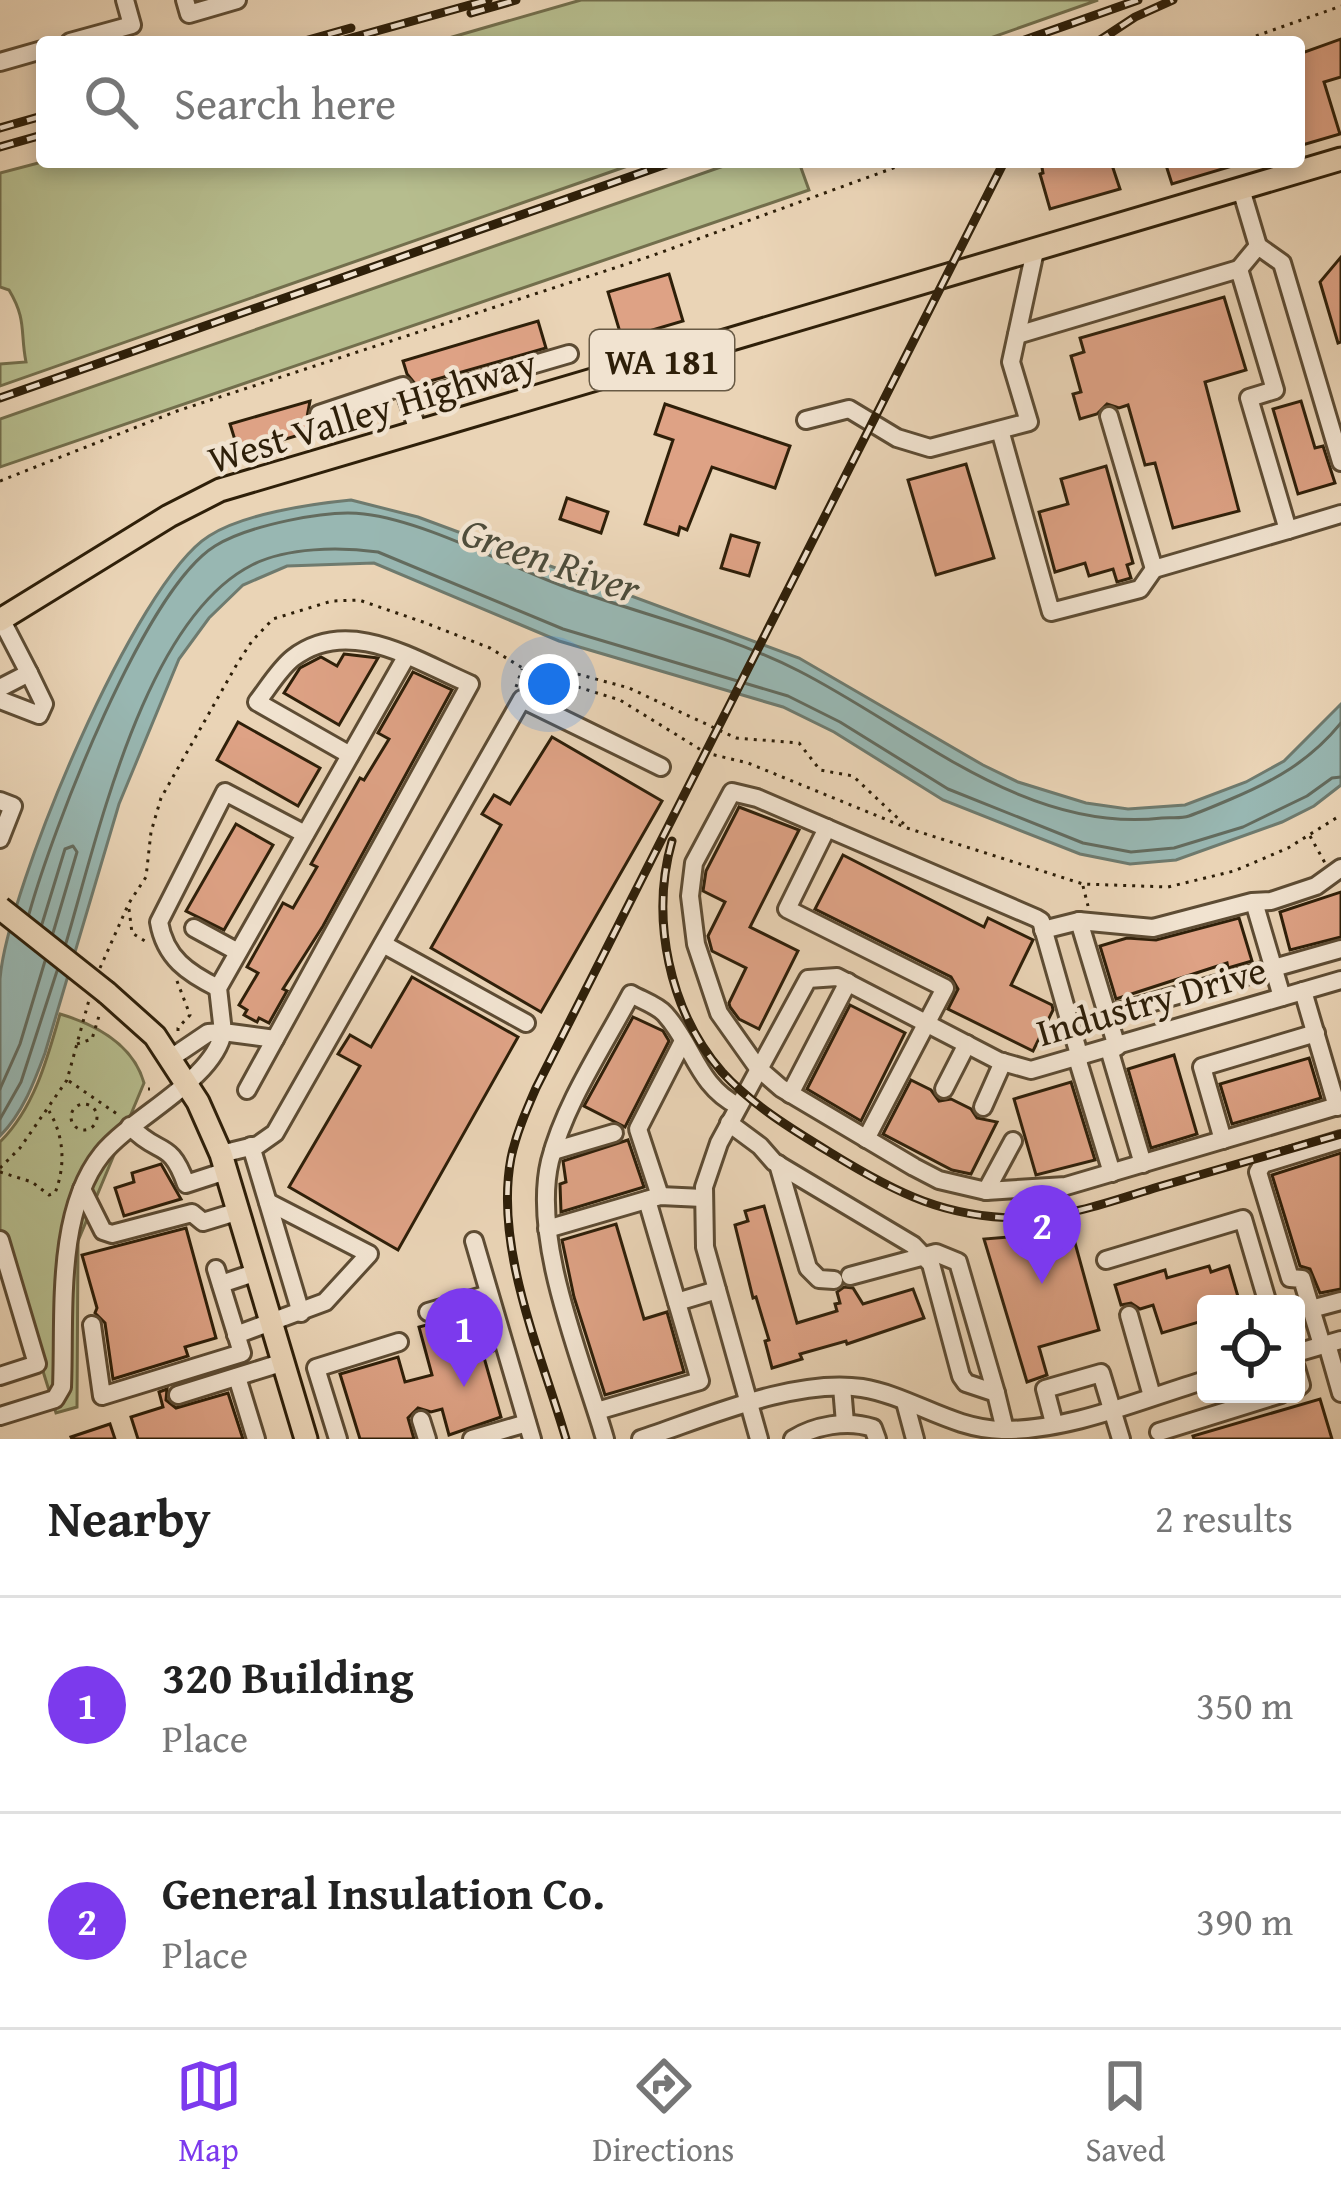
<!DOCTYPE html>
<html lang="en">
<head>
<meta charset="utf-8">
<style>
  :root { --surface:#fff; --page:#f2f2f2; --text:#222; --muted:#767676; --line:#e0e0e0; --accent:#7c3aed }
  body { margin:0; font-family:"Gentium Book Plus",serif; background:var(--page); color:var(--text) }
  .controls { position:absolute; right:36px; bottom:36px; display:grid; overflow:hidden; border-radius:12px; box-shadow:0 6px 18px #0003 }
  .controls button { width:108px; height:108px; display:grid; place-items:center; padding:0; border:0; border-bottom:3px solid var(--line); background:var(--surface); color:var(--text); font:60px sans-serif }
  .you { position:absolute; left:549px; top:684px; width:42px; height:42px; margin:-30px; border:9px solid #fff; border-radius:50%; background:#1a73e8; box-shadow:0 0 0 18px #1a73e833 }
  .badge { display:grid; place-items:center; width:78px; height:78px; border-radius:50%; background:var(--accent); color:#fff; font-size:39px; font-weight:700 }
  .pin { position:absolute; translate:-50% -99px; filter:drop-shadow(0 3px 6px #0008) }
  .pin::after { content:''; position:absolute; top:63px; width:42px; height:36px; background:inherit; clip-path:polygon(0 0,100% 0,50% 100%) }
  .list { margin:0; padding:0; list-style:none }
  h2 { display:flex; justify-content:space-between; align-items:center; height:156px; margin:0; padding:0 48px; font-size:51px }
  h2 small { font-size:39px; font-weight:400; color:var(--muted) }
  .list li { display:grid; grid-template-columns:78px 1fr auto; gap:36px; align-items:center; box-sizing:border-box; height:216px; padding:0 48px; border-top:3px solid var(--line) }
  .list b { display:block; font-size:45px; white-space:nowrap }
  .list p { margin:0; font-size:39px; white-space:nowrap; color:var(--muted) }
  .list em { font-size:39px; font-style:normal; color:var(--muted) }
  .icon { flex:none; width:66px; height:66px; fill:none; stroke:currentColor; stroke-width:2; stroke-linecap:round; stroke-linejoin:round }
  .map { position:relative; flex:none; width:1341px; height:1439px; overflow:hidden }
  .search { position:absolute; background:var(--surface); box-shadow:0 6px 18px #0003; left:36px; right:36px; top:36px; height:132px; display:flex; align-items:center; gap:30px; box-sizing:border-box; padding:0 42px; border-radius:12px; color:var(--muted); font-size:45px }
  .sheet { height:588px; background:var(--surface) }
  nav { display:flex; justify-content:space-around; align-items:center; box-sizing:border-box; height:168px; border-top:3px solid var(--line); background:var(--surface); font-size:33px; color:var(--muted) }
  nav a { display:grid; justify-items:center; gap:6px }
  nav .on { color:var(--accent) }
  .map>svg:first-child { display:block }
</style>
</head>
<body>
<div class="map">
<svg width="1341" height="1439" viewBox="0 0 1341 1439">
  <rect width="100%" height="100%" fill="#ead4b6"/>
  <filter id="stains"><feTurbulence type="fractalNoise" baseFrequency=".00167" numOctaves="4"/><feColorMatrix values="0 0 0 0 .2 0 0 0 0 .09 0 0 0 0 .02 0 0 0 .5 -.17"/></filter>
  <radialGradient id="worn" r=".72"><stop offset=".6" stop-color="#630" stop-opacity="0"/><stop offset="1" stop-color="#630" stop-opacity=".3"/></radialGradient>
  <!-- green -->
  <g fill="#b6bd8e" stroke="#726e4c" stroke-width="3">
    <path d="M 581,0 L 1098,0 L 979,42 L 435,42 Z"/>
    <path d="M 42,162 L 639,162 L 0,386 L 0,364 L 26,362 C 20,332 27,320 9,290 L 0,287 L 0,173 Z"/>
    <path d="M 735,162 L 807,162 L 800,165 L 809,190 L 0,467 L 0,419 Z"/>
    <path d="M 60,1014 C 97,1025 133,1044 144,1083 L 78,1241 L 77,1407 L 56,1413 L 0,1233 L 0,1142 C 34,1108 47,1060 60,1014 Z"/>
  </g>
  <!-- water -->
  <path fill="#98b7b2" stroke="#6e7a6e" stroke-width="3" d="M 351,500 L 418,517 L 799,658 L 983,765 L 1018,782 L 1086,803 L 1128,809 L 1185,805 L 1246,782 L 1284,761 L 1341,704 L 1341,785 L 1314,806 L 1282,822 L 1176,860 L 1130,864 L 1080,854 L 943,800 L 834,732 L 783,707 L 559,641 L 374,563 L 287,566 L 243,585 L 209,618 L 179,659 L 119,804 L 45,1053 C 34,1082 23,1113 0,1136 C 0,1084 0,1030 0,979 C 7,890 135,582 209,536 C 243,514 310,504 351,500 Z"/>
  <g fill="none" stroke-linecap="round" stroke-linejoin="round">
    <!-- shore -->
    <g stroke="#636b5e" stroke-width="3">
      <path d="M 29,914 C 52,831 144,590 215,546 C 247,526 327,509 364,514 C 424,521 502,563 560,585 C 639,614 724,633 799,671 C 913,729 1025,834 1162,818 C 1170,817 1181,819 1189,816 C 1203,811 1217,805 1231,799 C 1274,781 1310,761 1341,723"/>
      <path d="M 42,924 L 65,849 L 73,846 L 77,852 L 53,933"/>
      <path d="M 66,943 C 98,835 145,619 252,565 C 287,547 340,547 378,552 L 563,629 L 788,696 L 840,722 L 948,789 L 1083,843 L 1131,852 L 1174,848 L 1243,827 L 1307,796 L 1332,778 L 1341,777"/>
      <path d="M 0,1089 L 20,1044 L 45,961"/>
      <path d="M 0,1119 L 21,1082 L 57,971"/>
    </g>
  </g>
  <!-- building -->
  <g fill="#dea285" stroke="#2e1f09" stroke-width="3">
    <path d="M 1341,39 L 1341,77 L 1324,82 L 1340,134 L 1299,146 L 1299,54 Z"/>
    <path d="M 1041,162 L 1111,162 L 1120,189 L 1050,209 L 1040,174 L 1043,173 Z"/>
    <path d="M 1165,162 L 1236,162 L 1236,165 L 1172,184 Z"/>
    <path d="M 1341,257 L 1341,342 L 1338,343 L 1320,282 Z"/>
    <path d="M 669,274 L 683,321 L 622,339 L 608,292 Z"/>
    <path d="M 1224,297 L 1246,370 L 1205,382 L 1239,511 L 1173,528 L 1155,463 L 1145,465 L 1128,405 L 1119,408 L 1107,404 L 1097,414 L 1080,419 L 1073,394 L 1081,392 L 1071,356 L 1084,352 L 1080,338 Z"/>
    <path d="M 538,321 L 546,348 L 416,385 L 407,374 L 403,361 Z"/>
    <path d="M 310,401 L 307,417 L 319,429 L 239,453 L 230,424 Z"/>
    <path d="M 1301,401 L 1315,448 L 1323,446 L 1335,483 L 1298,494 L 1273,409 Z"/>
    <path d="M 665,404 L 790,446 L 775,488 L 712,467 L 687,530 L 680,527 L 678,535 L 645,524 L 673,440 L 655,434 Z"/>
    <path d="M 966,464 L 994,558 L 936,575 L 908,480 Z"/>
    <path d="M 1106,466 L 1133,563 L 1127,565 L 1131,578 L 1117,582 L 1113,569 L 1089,576 L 1085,563 L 1055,572 L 1039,512 L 1068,504 L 1061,479 Z"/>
    <path d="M 567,498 L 608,512 L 601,533 L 560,519 Z"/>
    <path d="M 731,535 L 759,543 L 749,576 L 721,568 Z"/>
    <path d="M 344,654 L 378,658 L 339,725 L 284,693 L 300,668 L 321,657 L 337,666 Z"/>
    <path d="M 413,672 L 452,690 L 323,926 L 283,989 L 287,991 L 269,1023 L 259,1018 L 257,1022 L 244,1015 L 247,1010 L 239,1005 L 258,973 L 247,967 L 283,903 L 293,908 L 317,867 L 311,864 L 360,778 L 364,780 L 389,739 L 378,733 Z"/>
    <path d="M 238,722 L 320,768 L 298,806 L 217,760 Z"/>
    <path d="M 552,737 L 662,801 L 541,1012 L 431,948 L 501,825 L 482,814 L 494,795 L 510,804 Z"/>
    <path d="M 739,807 L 799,830 L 750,927 L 798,951 L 759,1029 L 739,1019 L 730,1007 L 729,1003 L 746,968 L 712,951 L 708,936 L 725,902 L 703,891 L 706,871 Z"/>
    <path d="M 236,824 L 273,845 L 224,930 L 186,911 Z"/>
    <path d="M 843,855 L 984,927 L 988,918 L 1033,940 L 1011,985 L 1052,1005 L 1053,1010 L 1033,1051 L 948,1009 L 958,989 L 951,977 L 815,909 Z"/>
    <path d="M 1341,892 L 1341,937 L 1290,950 L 1280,912 Z"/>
    <path d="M 1239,918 L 1252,961 L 1228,968 L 1227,963 L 1116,999 L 1100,946 L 1127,938 L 1156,940 Z"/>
    <path d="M 412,977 L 518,1037 L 398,1250 L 289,1187 L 360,1066 L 338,1054 L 350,1035 L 371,1047 Z"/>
    <path d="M 850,1005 L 905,1033 L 861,1121 L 807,1089 Z"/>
    <path d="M 633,1017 L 663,1031 L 669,1041 L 625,1127 L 584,1106 Z"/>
    <path d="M 1174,1055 L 1197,1134 L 1151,1148 L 1128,1069 Z"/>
    <path d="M 1309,1058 L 1321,1098 L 1232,1124 L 1220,1084 Z"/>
    <path d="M 911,1080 L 931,1090 L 939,1101 L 951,1099 L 971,1109 L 977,1118 L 997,1122 L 971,1174 L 952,1170 L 883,1134 Z"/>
    <path d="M 1071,1082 L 1095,1160 L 1036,1175 L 1014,1099 Z"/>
    <path d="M 628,1140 L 644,1187 L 561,1212 L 560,1184 L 566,1182 L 563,1161 Z"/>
    <path d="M 1341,1153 L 1341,1289 L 1320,1293 L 1310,1269 L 1300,1266 L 1272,1175 Z"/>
    <path d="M 161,1164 L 181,1199 L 124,1216 L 115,1188 L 134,1182 L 132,1173 Z"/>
    <path d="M 764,1206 L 797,1323 L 837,1311 L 835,1304 L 840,1303 L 837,1292 L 844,1287 L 853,1288 L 863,1304 L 913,1289 L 924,1318 L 847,1344 L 846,1341 L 800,1354 L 802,1359 L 772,1368 L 765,1341 L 769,1340 L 756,1297 L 753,1298 L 735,1225 L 748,1221 L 745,1211 Z"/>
    <path d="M 616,1224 L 644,1319 L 667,1312 L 684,1372 L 605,1395 L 574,1297 L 562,1240 Z"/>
    <path d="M 186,1228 L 216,1338 L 185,1347 L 188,1356 L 113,1379 L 105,1323 L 95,1313 L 97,1308 L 82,1255 Z"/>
    <path d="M 1072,1232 L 1099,1330 L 1039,1347 L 1047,1375 L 1027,1382 L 984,1239 Z"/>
    <path d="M 1209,1266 L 1211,1272 L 1229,1266 L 1239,1300 L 1206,1304 L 1206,1320 L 1162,1333 L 1153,1305 L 1140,1309 L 1131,1303 L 1121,1305 L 1115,1285 L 1165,1270 L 1167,1278 Z"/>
    <path d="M 471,1313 L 479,1339 L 489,1336 L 493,1351 L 483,1354 L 501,1417 L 449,1435 L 442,1409 L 431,1412 L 418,1408 L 408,1418 L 414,1439 L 360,1439 L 340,1374 L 398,1357 L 405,1382 L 432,1375 L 419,1327 Z"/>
    <path d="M 167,1389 L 166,1400 L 176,1408 L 228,1393 L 243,1439 L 138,1439 L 131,1417 L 163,1407 L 159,1392 Z"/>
    <path d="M 1320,1399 L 1332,1439 L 1194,1439 L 1193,1436 Z"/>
    <path d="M 110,1424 L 115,1439 L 72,1439 L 71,1437 Z"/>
  </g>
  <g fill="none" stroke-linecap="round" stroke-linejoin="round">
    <defs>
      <g id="minor">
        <path d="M 185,0 L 189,14 L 237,0"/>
        <path d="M 70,42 L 132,25 L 125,0"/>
        <path d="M 0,62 L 42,50"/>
        <path d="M 1241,189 L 1258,246"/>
        <path d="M 1239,269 L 1258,246 L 1282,263 L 1341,462"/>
        <path d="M 1017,335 L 1239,269 L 1275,390 L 1249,398 L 1288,530 L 1154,569 L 1109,416"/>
        <path d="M 408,401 L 569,354"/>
        <path d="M 319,414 L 403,386 L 418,431"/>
        <path d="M 806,420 L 849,409 L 897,438 L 930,448 L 1029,422 L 1011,362 L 1035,251"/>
        <path d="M 1000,430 L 1051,612 L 1140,589 L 1154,569"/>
        <path d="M 1288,530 L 1341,514"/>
        <path d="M 0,688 L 29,673 L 1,619"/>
        <path d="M 0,700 L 39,715 L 44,704 L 29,673"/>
        <path d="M 0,801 L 13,806 L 0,839"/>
        <path d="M 827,828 L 787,909 L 945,988 L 866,1139"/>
        <path d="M 1254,902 L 1282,997"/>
        <path d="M 1079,921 L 1117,1047"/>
        <path d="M 194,928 L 238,952"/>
        <path d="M 1043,930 L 1079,921 L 1153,928 L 1252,902 L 1271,901 L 1316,886 L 1341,868"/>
        <path d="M 383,944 L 526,1023"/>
        <path d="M 218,988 C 188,973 165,958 159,922 L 225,792 L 305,834"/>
        <path d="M 1303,991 L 1337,1107"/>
        <path d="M 1107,1015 L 1341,949"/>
        <path d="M 275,1039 L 223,1032 L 218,988 L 406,657"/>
        <path d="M 1109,1049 L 1143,1164"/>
        <path d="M 1077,1058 L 1112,1173"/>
        <path d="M 1080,1058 L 1041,921 L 1036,918 L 757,798 L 732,792 L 694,863 L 690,896 L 696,944 L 719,1013 L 758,1068 L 781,1088 L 914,1167 L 939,1180 L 986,1191 L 1066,1186 L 1341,1105"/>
        <path d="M 944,1089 L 967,1044"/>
        <path d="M 247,1090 L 470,684 C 416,661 349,615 293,658 C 279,669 268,688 257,702 L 350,755"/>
        <path d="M 790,1094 L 848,982"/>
        <path d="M 983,1107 L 1003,1062"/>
        <path d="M 729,1123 L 760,1146 L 774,1162 L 913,1245 L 931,1264 L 961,1376 L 966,1383 L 996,1393 L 1005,1430"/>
        <path d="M 130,1126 C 159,1157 170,1138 186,1184 L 226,1171"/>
        <path d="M 1223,1140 L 1202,1067 L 1316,1033"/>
        <path d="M 251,1146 L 301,1313"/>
        <path d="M 553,1151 L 614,1133"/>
        <path d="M 221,1154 L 258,1145 L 275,1133 L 522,699 L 661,767"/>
        <path d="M 778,1164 L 808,1268 L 819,1279 L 834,1280"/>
        <path d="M 82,1189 L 103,1231 L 112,1234 L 192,1213 L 203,1222 L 239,1211"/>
        <path d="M 986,1191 L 1013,1141"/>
        <path d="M 660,1196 L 638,1129 L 682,1043"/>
        <path d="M 547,1229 L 660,1196 L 703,1198"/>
        <path d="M 0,1240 L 37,1364 L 0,1376"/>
        <path d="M 474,1241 L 532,1439"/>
        <path d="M 1106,1260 L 1243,1219 L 1268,1304"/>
        <path d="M 850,1276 L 936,1253 L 958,1262 L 996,1393"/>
        <path d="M 221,1284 L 257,1272"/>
        <path d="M 677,1302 L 717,1290"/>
        <path d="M 1311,1309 L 1341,1301"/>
        <path d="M 428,1312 L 489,1294"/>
        <path d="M 1129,1315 L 1152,1396"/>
        <path d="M 92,1325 L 102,1396 L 242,1353 L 216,1269"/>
        <path d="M 236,1335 L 325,1302 L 369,1254 L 268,1202"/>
        <path d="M 1327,1344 L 1341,1393"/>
        <path d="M 1322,1345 L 1302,1279 L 1290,1278 L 1258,1172 L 1263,1164 L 1341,1140"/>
        <path d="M 1296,1353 L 1341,1340"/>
        <path d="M 1296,1368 L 1301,1385 L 1296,1389"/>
        <path d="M 237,1377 L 256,1439"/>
        <path d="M 842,1387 L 845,1423"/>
        <path d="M 178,1395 L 284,1362"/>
        <path d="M 905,1402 L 915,1439"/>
        <path d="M 597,1411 L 700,1381 L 647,1200"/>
        <path d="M 0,1416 L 55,1399 L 62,1387 C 65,1315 55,1213 102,1154 C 133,1116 214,1080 223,1032 L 208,1033 L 171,1058"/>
        <path d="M 421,1420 L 427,1439"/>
        <path d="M 1054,1423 L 1045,1389 L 1101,1373 L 1121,1439"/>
        <path d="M 1159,1432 L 1281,1394"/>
        <path d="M 338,1439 L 316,1368 L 399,1342"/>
        <path d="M 472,1439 L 527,1423"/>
        <path d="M 605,1439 C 582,1360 531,1241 550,1161 C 565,1103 603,1047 631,994 C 641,1000 657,1005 665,1014 C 694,1046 697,1085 738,1106"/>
        <path d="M 641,1439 C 705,1418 794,1378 862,1388 C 911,1396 951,1429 1002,1430 C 1070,1431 1142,1399 1206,1380"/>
        <path d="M 759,1439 L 705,1247 L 704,1187 L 719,1143 L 808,979 L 837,977 L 999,1061 L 1031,1070 L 1341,980"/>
        <path d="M 793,1439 C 814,1426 847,1419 873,1428 L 877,1439"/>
      </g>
      <g id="major">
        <path d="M 0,620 L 169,516 L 220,490 L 1341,159"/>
        <path d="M 107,993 L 155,1036 L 198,1102 L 221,1154 L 306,1439"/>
      </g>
    </defs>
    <!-- minor casing -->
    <use href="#minor" stroke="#5d4c34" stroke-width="22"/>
    <!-- major casing -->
    <use href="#major" stroke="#2e1f09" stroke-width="27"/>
    <!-- path -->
    <g stroke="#2e1f09" stroke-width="3" stroke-dasharray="3 6" stroke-linecap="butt">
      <path d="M 1239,42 L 1341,6"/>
      <path d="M 0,481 L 177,411 L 651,256 L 910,162"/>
      <path d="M 530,669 L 533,662 L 629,688 L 736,738 L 799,743 L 820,770 L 853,776 L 906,826"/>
      <path d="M 516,687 L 522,669"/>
      <path d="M 1310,836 L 1325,863"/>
      <path d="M 1083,886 L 1088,906"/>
      <path d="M 129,909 L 132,933 L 148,943"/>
      <path d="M 100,968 L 129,903 L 146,877 L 151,832 L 161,798 L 237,664 L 252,641 L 273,619 L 332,601 L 359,600 L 423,622 L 490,648 L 529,672 L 620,700 L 706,753 L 748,763 L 907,828 L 1083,884 L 1168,887 L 1234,871 L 1288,848 L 1341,815"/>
      <path d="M 177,981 L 190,1015 L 178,1028 L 178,1034"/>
      <path d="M 77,1044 L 92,1039 L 99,1016"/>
      <path d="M 69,1081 L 120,1116"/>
      <path d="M 148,1089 L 150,1089"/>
      <circle cx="84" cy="1117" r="13"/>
      <path d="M 0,1168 L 20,1148 L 67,1080 L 89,1000"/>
      <path d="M 0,1172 L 32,1182 L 49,1195 L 55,1193 C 66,1165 64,1136 49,1111"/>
    </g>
    <!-- minor -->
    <use href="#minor" stroke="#f1e3d0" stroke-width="16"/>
    <!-- major -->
    <use href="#major" stroke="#ead4b6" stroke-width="21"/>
    <defs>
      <g id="rail">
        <path d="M 471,13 L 516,0"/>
        <path d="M 301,42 L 351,28"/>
        <path d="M 337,42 L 488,0"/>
        <path d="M 1019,42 L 1138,0"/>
        <path d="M 1097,42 L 1135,17 L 1173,0"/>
        <path d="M 0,128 L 42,116"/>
        <path d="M 0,147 L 42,135"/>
        <path d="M 0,398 L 672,162"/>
        <path d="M 672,841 C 650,918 669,1011 722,1072 C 752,1105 793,1130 831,1153 C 896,1193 947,1219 1025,1218 C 1070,1217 1115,1200 1158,1187 C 1219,1169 1280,1152 1341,1134"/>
        <path d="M 566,1439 C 541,1353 494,1248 511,1158 C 516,1134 526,1111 536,1088 L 1004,162"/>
      </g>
    </defs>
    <!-- rail casing -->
    <use href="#rail" stroke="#2e1f09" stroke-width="9"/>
    <!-- rail -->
    <use href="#rail" stroke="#f1e3d0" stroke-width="4.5" stroke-dasharray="14" stroke-linecap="butt"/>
    <defs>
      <path id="major-bridge" d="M 0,908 L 107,993"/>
    </defs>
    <!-- major-bridge casing -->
    <use href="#major-bridge" stroke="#2e1f09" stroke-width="27" stroke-linecap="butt"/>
    <!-- major-bridge -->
    <use href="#major-bridge" stroke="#ead4b6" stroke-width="21"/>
  </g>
  <g text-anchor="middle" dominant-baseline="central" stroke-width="9" stroke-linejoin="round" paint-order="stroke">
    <!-- shield labels -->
    <rect fill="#f1e3d0" stroke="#685a45" stroke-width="3" x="590" y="330" width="144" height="60" rx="9"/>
    <g font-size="36" font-weight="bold" fill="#2e1f09">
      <text x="662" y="360">WA 181</text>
    </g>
    <!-- street labels -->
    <g font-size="39" fill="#2e1f09" stroke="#f1e3d0">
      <text transform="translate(372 410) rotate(-17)">West Valley Highway</text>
      <text transform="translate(1151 1000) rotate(-16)">Industry Drive</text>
    </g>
    <!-- water labels -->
    <g font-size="42" font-style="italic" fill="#4e4d3c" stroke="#f1e3d0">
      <text transform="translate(551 559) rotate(19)">Green River</text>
    </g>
  </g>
  <rect width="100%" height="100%" filter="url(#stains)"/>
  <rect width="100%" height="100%" fill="url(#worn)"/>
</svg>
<div class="controls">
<button><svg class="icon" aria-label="locate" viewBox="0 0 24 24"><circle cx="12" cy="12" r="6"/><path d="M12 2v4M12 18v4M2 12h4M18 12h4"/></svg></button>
</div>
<div class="you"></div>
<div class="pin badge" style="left:464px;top:1387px">1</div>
<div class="pin badge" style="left:1042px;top:1284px">2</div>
<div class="search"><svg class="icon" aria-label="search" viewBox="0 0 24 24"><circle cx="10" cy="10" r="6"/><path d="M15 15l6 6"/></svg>Search here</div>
</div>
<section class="sheet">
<h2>Nearby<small>2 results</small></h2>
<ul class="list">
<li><span class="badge">1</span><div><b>320 Building</b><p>Place</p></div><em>350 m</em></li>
<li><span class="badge">2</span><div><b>General Insulation Co.</b><p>Place</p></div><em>390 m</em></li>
</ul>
</section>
<nav>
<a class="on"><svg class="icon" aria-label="map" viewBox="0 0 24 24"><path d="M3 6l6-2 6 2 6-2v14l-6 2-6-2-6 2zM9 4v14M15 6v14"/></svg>Map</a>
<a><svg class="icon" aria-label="directions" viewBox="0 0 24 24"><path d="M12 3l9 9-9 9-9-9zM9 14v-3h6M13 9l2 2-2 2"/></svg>Directions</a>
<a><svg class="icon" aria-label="saved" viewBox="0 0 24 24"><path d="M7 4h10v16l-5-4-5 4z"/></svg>Saved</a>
</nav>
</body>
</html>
